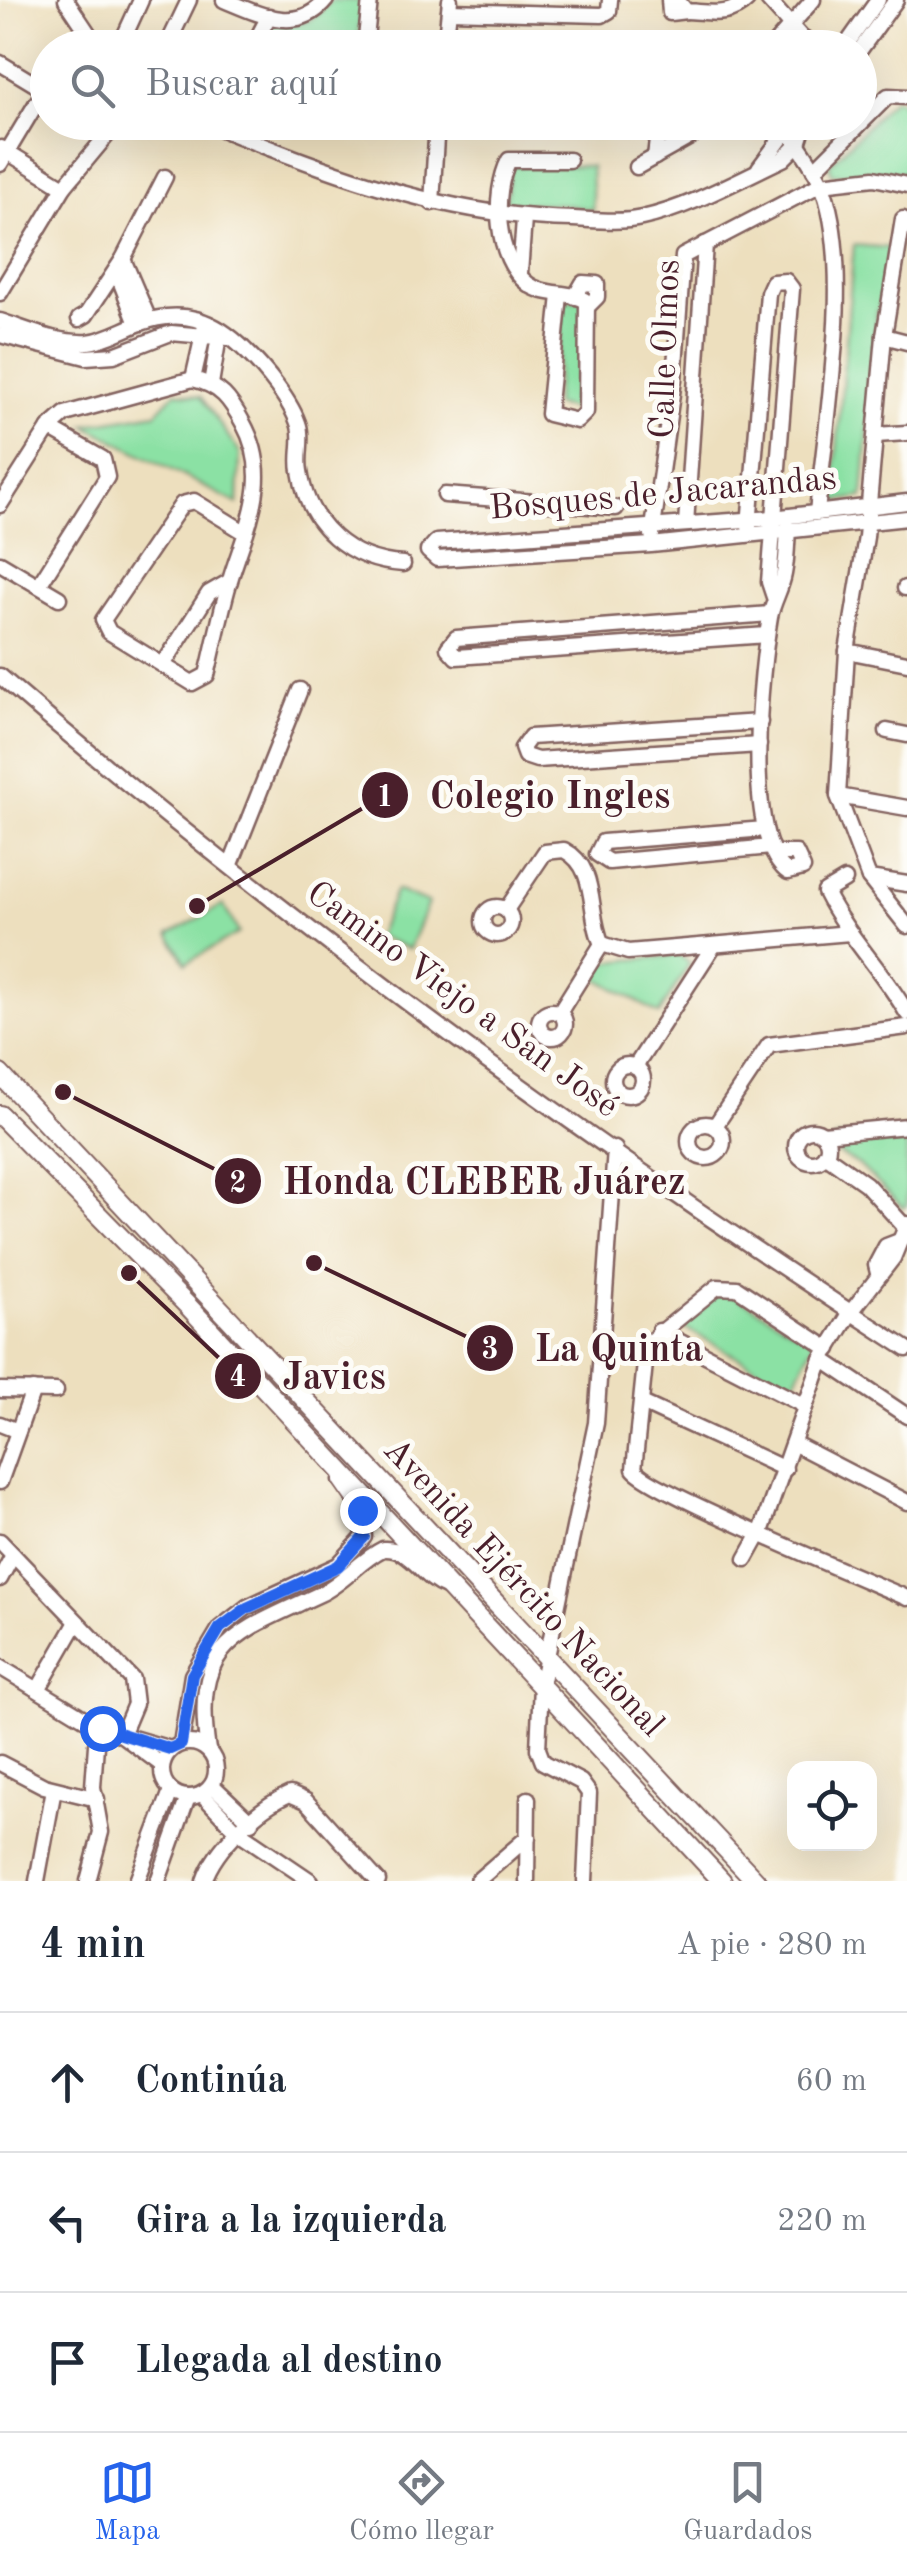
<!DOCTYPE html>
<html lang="es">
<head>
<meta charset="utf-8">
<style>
  :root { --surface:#fff; --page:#f2f2f3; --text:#1f2937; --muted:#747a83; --line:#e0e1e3; --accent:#2563eb }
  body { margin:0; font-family:"Old Standard TT",serif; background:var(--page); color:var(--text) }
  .controls { position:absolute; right:30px; bottom:30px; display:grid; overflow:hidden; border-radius:20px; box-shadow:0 10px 40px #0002 }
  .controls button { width:90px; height:90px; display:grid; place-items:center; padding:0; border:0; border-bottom:2px solid var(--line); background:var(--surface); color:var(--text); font:50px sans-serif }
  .stop { position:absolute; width:30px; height:30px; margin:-22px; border:8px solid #2563eb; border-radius:50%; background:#fff }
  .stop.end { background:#2563eb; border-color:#fff; box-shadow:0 2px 10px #0008 }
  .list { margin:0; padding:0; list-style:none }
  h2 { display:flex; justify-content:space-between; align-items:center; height:130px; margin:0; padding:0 40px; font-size:42px }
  h2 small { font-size:32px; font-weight:400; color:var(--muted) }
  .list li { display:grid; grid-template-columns:65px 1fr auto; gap:30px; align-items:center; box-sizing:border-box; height:140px; padding:0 40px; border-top:2px solid var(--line) }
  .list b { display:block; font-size:38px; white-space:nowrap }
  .list em { font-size:32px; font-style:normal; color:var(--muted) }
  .icon { flex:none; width:55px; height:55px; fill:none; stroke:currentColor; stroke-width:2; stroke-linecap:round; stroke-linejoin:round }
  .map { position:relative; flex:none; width:907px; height:1881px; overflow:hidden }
  .search { position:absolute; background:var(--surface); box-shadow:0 10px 40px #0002; left:30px; right:30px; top:30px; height:110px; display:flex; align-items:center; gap:25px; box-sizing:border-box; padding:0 35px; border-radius:55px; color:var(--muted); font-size:38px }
  .sheet { height:550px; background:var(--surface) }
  nav { display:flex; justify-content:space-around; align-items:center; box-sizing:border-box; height:140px; border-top:2px solid var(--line); background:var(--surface); font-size:28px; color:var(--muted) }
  nav a { display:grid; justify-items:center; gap:5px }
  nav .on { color:var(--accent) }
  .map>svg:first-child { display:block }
</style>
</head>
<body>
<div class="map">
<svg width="907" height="1881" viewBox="0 0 907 1881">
  <rect width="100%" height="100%" fill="#fdfcf7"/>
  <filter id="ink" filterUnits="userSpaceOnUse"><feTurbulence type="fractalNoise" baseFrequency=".01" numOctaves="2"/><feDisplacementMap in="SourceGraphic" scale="20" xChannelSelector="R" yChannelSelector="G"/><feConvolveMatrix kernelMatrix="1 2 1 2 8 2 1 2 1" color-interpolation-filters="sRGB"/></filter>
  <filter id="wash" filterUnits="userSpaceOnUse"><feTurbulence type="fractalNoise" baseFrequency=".0048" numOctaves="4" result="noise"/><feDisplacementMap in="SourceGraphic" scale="40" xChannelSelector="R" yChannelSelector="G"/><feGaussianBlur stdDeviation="2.25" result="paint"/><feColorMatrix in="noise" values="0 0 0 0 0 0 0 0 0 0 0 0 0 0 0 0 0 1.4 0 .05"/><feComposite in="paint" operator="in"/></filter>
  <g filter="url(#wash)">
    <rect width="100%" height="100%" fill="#eddfbe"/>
    <!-- green -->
    <g fill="#8be1a4" stroke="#6a8068" stroke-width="2.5">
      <path d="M 331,0 L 363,0 L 357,47 L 268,47 L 266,38 L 273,24 C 301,24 314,25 331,0 Z"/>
      <path d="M 894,98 L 907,106 L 907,175 L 832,174 L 829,165 Z"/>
      <path d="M 510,165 L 591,166 L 593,210 L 560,204 L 506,203 Z"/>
      <path d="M 854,245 L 891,248 L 888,288 L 877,312 L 863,497 L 839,501 L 833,496 Z"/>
      <path d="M 564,299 L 586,300 L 577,410 L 554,405 Z"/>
      <path d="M 176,392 L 201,397 L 240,453 L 238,504 L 85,425 L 156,413 Z"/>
      <path d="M 396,890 L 428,903 L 409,949 L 377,936 Z"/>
      <path d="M 223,905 L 239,933 L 186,963 L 169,935 Z"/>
      <path d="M 679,955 L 690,963 L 659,1014 L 590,974 L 598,963 Z"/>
      <path d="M 907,1133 L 907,1206 L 903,1208 L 859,1165 L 833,1151 L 836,1138 Z"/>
      <path d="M 723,1289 L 814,1342 L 792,1387 L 683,1327 Z"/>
    </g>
  </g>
  <g filter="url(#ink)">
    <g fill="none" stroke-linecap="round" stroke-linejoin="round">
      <defs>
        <g id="minor">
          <path d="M 66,0 L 98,48"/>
          <path d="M 224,0 C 258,14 298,35 326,0"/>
          <path d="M 669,0 L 670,13 L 686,11"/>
          <path d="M 677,0 L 686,11 C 710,12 729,18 747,0"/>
          <path d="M 768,0 L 802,38 L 819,48"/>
          <path d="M 449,11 L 602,15 L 609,11 L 610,0"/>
          <path d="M 119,48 L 141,0"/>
          <path d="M 166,48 L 189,0"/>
          <path d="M 252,48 L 269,16"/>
          <path d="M 365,48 L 370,0"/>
          <path d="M 445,48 L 450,0"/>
          <path d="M 771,48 L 813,0"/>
          <path d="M 844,48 L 878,0"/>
          <path d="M 860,50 L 896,0"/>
          <path d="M 0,63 L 38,86 L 42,94 L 0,164"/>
          <path d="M 204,122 C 323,171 443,217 573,219 C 595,220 620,223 642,218 C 689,208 740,179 783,159 L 798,144 L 805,122"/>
          <path d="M 788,131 C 800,147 813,165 821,183 C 855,265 825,424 817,513"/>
          <path d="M 1,148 L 64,187"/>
          <path d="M 655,157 L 659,122"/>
          <path d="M 637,167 L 717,122"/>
          <path d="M 759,168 L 791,125"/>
          <path d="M 814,170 L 888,96 L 907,97"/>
          <path d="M 432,203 L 437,122"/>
          <path d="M 903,219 L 884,336 L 866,537 L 847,651 L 838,796 L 869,878 L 907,926"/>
          <path d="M 123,259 L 149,320"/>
          <path d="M 116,270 L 137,324"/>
          <path d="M 520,273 L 524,219"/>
          <path d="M 0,293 L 64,187 L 118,122"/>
          <path d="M 560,295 L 548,414 L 577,421 L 586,412 L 587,302 C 572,290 545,297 528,284 C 495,259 492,193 509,160 L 569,160"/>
          <path d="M 575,297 L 583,283 L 597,284 L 597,297 L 588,306"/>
          <path d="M 79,319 L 86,315 L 123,259 L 165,177"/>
          <path d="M 0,321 C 28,330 59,344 88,342 C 106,340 122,330 138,324 C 183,307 215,320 246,351 C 264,368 292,402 299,426 C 303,440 297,456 300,471 C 308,526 350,561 403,564"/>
          <path d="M 0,335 L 86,357 L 114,355 L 171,333 L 228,338"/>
          <path d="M 884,336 L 907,342"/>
          <path d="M 193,379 L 205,326"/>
          <path d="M 211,384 L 220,330"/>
          <path d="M 876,435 L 907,433"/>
          <path d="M 445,495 L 616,508"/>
          <path d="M 907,502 L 773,518 L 436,542 L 428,551 L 437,559 L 651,545 L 907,518"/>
          <path d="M 0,505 L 49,428 L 65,414 L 193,379 C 221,386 230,399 243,423 C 273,477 248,523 231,577 C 221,609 215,643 207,675 L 192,683 L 109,632 L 103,620 L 182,504 L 194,501 L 246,533"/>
          <path d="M 686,524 L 705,244"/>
          <path d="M 749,526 L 768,293 L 773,282 L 786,281 L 792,289 L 769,582 L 774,597"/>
          <path d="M 652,535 L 674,380 L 683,256 L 821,184 L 874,178 L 907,185"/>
          <path d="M 0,563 L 59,598"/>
          <path d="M 39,585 L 107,477 L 103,459 L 49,428"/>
          <path d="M 905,588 L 907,588"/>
          <path d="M 767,635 L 456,657 L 448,648 L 456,638 L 770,614"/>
          <path d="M 847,651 L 907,663"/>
          <path d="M 163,665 L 209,593 L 230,581"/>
          <path d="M 0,676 C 283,922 592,1145 907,1349"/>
          <path d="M 887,731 L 907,735"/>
          <path d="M 759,745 L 537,760 L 525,756 L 522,748 L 530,737 L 760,722"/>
          <path d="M 838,796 L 907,808"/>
          <path d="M 765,829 L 603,842 L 597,854 L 609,862 L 771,847"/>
          <path d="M 773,853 L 796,853 L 803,868 L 788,872 C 742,840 761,669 770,617 C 773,601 781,590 784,574 C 787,559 787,543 788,528"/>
          <path d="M 231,864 L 300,690"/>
          <path d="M 869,878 L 907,884"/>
          <path d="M 845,880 L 825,892 C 847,936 883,971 907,1013"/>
          <circle cx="497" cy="921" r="14"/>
          <path d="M 506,910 L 545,852 L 564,850 C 599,868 587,913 602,944"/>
          <path d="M 602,944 L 628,952 L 850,933"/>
          <circle cx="552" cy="1024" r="13"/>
          <path d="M 559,1013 L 602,944"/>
          <circle cx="628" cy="1080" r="15"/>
          <path d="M 635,1067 L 714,945"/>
          <circle cx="706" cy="1141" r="17"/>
          <path d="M 715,1126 L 769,1045 L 907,1027"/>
          <circle cx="812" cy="1146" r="16"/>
          <path d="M 823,1134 L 907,1126"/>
          <path d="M 825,1155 L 866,1184 L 905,1227"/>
          <path d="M 878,1273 L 876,1265 L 886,1246 L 899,1241"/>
          <path d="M 659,1331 L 803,1405"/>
          <path d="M 829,1349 L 737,1288 L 717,1287 L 647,1344 L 634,1469 C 646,1489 868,1581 907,1598"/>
          <path d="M 822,1359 L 907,1416"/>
          <path d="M 0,1390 L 56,1391"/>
          <path d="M 642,1403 L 785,1469"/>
          <path d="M 0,1424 L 18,1431"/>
          <path d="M 793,1443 L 907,1502"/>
          <path d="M 0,1482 L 33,1390"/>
          <path d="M 0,1541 L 132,1679 L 135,1704 L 122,1735"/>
          <path d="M 746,1559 L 761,1532 L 822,1359 L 851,1312 L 893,1258 L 907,1224"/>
          <path d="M 0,1579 L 13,1555"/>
          <path d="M 0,1667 L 102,1729 L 171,1749"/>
          <path d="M 39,1688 L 77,1622"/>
          <path d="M 123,1736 L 162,1765"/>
          <circle cx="189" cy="1770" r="27"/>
          <path d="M 181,1744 L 192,1675 L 220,1628 L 247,1607 L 338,1565 L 364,1537 L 362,1510 L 341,1480"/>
          <path d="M 208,1750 C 191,1642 237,1633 320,1594 C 344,1583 360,1560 383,1549 C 412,1547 421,1578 446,1587"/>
          <path d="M 0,1763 L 44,1786 L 97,1799"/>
          <path d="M 212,1785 L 251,1822"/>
          <path d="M 202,1794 L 237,1831 L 311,1881"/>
          <path d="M 37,1881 L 54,1789"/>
          <path d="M 88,1881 L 101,1832 L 93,1787 L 96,1745 L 102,1729"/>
          <path d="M 137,1881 L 171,1791"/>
          <path d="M 158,1881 L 188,1797"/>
          <path d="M 204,1881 C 215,1848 258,1807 290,1794 L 306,1801 L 378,1881"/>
          <path d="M 477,1881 L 528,1837"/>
          <path d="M 527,1881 L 528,1799"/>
          <path d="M 585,1881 L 589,1793 L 581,1782 L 543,1762 L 538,1749 L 541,1685 L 596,1423 L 615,1149"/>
        </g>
        <g id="major">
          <path d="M 0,1074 L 756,1881"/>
          <path d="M 0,1115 L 189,1307 L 722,1881"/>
        </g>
      </defs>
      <!-- minor casing -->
      <use href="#minor" stroke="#83625e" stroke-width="19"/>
      <!-- major casing -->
      <use href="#major" stroke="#83625e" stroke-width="22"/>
      <!-- minor -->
      <use href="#minor" stroke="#fff" stroke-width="14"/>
      <!-- major -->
      <use href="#major" stroke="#fff" stroke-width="18"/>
    </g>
  </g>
  <g fill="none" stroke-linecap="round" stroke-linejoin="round" filter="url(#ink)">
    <!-- route -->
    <path stroke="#2563eb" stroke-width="12" d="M 102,1728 L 170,1749 L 181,1744 L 192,1675 L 220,1628 L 247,1608 L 338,1566 L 364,1537 L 362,1510"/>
  </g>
  <g text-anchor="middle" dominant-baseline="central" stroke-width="10" stroke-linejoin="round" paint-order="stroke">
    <!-- street labels -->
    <g font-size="35" fill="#4a1f2b" stroke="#fdfcf7">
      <text transform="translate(666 349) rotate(-88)">Calle Olmos</text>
      <text transform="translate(663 494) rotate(-5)">Bosques de Jacarandas</text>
      <text transform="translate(462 1000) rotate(36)">Camino Viejo a San José</text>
      <text transform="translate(523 1588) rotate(47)">Avenida Ejército Nacional</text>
    </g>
  </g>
  <!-- callouts -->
  <path fill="none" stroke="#4a1f2b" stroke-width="4" d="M197 906L385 795M63 1092L238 1181M314 1263L490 1348M129 1273L238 1376"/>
  <g fill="#4a1f2b" stroke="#fdfcf7" stroke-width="4">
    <circle cx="197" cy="906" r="10"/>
    <circle cx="63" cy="1092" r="10"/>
    <circle cx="314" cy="1263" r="10"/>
    <circle cx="129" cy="1273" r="10"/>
    <circle cx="385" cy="795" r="25"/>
    <circle cx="238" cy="1181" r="25"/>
    <circle cx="490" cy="1348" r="25"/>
    <circle cx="238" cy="1376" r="25"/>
  </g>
  <g font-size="30" text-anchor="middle" font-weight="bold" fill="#fff">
    <text x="385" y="806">1</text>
    <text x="238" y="1192">2</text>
    <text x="490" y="1358">3</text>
    <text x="238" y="1386">4</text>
  </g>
  <g font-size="38" text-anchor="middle" font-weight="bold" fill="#4a1f2b" stroke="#fdfcf7" stroke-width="10" stroke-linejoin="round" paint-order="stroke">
    <text x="550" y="808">Colegio Ingles</text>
    <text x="484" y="1194">Honda CLEBER Juárez</text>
    <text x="619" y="1361">La Quinta</text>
    <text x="334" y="1389">Javics</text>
  </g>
</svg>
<div class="controls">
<button><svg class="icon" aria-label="locate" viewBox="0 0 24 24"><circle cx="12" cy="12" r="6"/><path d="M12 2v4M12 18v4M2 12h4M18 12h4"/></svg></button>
</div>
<div class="stop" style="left:102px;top:1728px"></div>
<div class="stop end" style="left:362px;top:1510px"></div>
<div class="search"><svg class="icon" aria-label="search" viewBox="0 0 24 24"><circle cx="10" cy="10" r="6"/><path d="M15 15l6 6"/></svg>Buscar aquí</div>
</div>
<section class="sheet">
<h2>4 min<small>A pie · 280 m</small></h2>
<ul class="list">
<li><svg class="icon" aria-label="ahead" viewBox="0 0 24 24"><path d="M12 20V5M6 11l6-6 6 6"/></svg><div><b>Continúa</b></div><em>60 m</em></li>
<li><svg class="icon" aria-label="left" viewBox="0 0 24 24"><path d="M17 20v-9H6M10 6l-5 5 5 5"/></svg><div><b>Gira a la izquierda</b></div><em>220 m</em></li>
<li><svg class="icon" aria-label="arrive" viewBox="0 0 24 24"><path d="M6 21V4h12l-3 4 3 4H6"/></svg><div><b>Llegada al destino</b></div></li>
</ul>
</section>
<nav>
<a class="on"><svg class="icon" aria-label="map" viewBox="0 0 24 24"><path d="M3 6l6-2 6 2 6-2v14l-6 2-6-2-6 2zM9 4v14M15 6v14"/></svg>Mapa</a>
<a><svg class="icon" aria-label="directions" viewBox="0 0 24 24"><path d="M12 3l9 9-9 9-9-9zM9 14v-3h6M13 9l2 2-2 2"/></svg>Cómo llegar</a>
<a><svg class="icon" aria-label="saved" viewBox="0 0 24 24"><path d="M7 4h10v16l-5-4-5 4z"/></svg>Guardados</a>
</nav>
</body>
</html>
